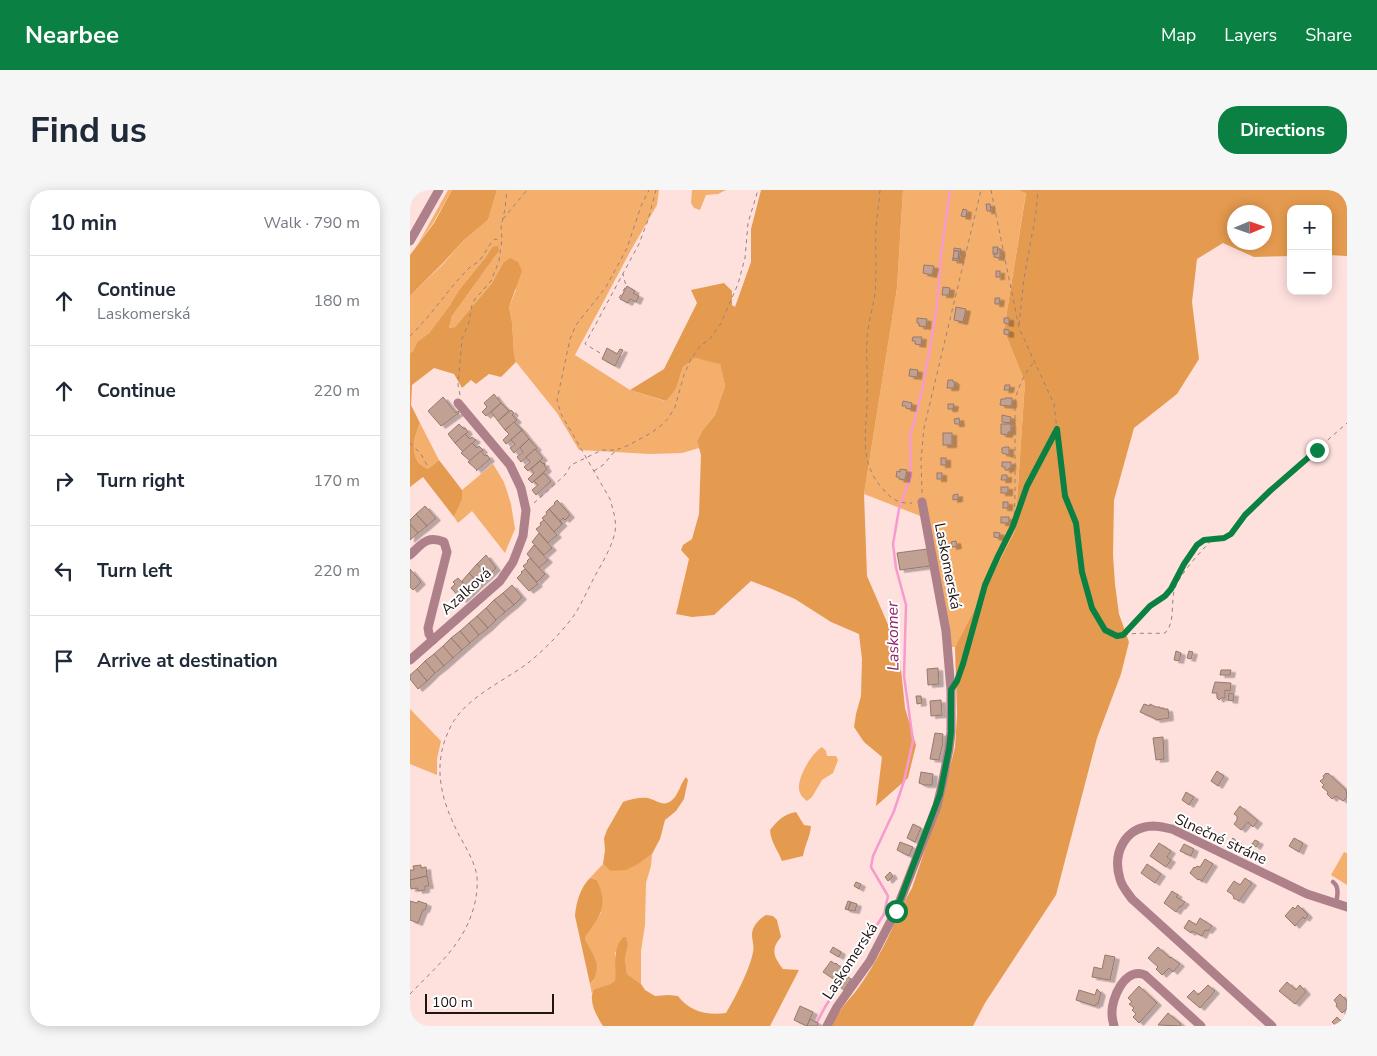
<!DOCTYPE html>
<html lang="en">
<head>
<meta charset="utf-8">
<style>
  :root { --surface:#fff; --page:#f6f6f7; --text:#1f2937; --muted:#747a83; --line:#e0e1e3; --accent:#0b8043 }
  body { margin:0; font-family:"Nunito Sans",sans-serif; background:var(--page); color:var(--text) }
  .controls { position:absolute; right:15px; top:15px; display:grid; overflow:hidden; border-radius:10px; box-shadow:0 2px 12px #0003 }
  .controls button { width:45px; height:45px; display:grid; place-items:center; padding:0; border:0; border-bottom:1px solid var(--line); background:var(--surface); color:var(--text); font:25px sans-serif }
  .compass { position:absolute; left:817px; top:15px; width:45px; height:45px; border-radius:50%; background:var(--surface); box-shadow:0 2px 12px #0003; rotate:88deg }
  .scale { position:absolute; left:15px; bottom:12px; width:129px; box-sizing:border-box; padding-left:5px; border:2px solid #201413; border-top:0; font-size:14px; line-height:18px; white-space:nowrap; color:#201413; -webkit-text-stroke:4px #fff; paint-order:stroke }
  .stop { position:absolute; width:15px; height:15px; margin:-11px; border:4px solid #0b8043; border-radius:50%; background:#fff }
  .stop.end { background:#0b8043; border-color:#fff; box-shadow:0 1px 5px #0008 }
  .list { margin:0; padding:0; list-style:none }
  h2 { display:flex; justify-content:space-between; align-items:center; height:65px; margin:0; padding:0 20px; font-size:21px }
  h2 small { font-size:16px; font-weight:400; color:var(--muted) }
  .list li { display:grid; grid-template-columns:32px 1fr auto; gap:15px; align-items:center; box-sizing:border-box; height:90px; padding:0 20px; border-top:1px solid var(--line) }
  .list b { display:block; font-size:19px; white-space:nowrap }
  .list p { margin:0; font-size:16px; white-space:nowrap; color:var(--muted) }
  .list em { font-size:16px; font-style:normal; color:var(--muted) }
  .icon { flex:none; width:28px; height:28px; fill:none; stroke:currentColor; stroke-width:2; stroke-linecap:round; stroke-linejoin:round }
  .map { position:relative; flex:none; width:937px; height:836px; overflow:hidden; border-radius:20px }
  header { display:flex; align-items:center; gap:30px; box-sizing:border-box; height:70px; padding:0 25px; background:var(--accent); color:#fff }
  header strong { font-size:24px }
  nav { display:flex; gap:28px; margin-inline-start:auto; font-size:18px }
  .intro { display:flex; align-items:center; justify-content:space-between; box-sizing:border-box; height:120px; padding:0 30px }
  h1 { margin:0; font-size:35px }
  .button { padding:12px 22px; border-radius:20px; background:var(--accent); color:#fff; font-size:18px; font-weight:700 }
  main { display:flex; gap:30px; padding:0 30px }
  aside { flex:1; background:var(--surface); border-radius:20px; box-shadow:0 2px 12px #0003 }
  .map>svg:first-child { display:block }
</style>
</head>
<body>
<header>
<strong>Nearbee</strong>
<nav><a>Map</a><a>Layers</a><a>Share</a></nav>
</header>
<div class="intro"><h1>Find us</h1><a class="button">Directions</a></div>
<main>
<aside>
<h2>10 min<small>Walk · 790 m</small></h2>
<ul class="list">
<li><svg class="icon" aria-label="ahead" viewBox="0 0 24 24"><path d="M12 20V5M6 11l6-6 6 6"/></svg><div><b>Continue</b><p>Laskomerská</p></div><em>180 m</em></li>
<li><svg class="icon" aria-label="ahead" viewBox="0 0 24 24"><path d="M12 20V5M6 11l6-6 6 6"/></svg><div><b>Continue</b></div><em>220 m</em></li>
<li><svg class="icon" aria-label="right" viewBox="0 0 24 24"><path d="M7 20v-9h11M14 6l5 5-5 5"/></svg><div><b>Turn right</b></div><em>170 m</em></li>
<li><svg class="icon" aria-label="left" viewBox="0 0 24 24"><path d="M17 20v-9H6M10 6l-5 5 5 5"/></svg><div><b>Turn left</b></div><em>220 m</em></li>
<li><svg class="icon" aria-label="arrive" viewBox="0 0 24 24"><path d="M6 21V4h12l-3 4 3 4H6"/></svg><div><b>Arrive at destination</b></div></li>
</ul>
</aside>
<div class="map">
<svg width="937" height="836" viewBox="0 0 937 836">
  <defs>
    <filter id="shadow"><feDropShadow dx="4.5" dy="2.5" stdDeviation="0" flood-color="#0004"/></filter>
  </defs>
  <rect width="100%" height="100%" fill="#fee0dd"/>
  <!-- green -->
  <g fill="#f4af6c">
    <path d="M 38,0 L 42,0 L 23,33 L 8,54 Z"/>
    <path d="M 87,0 L 249,0 L 247,15 L 221,60 L 165,165 L 220,200 L 255,211 L 266,199 L 273,177 L 285,168 L 310,173 L 315,196 L 305,225 L 292,241 L 287,251 L 289,258 L 272,263 L 240,264 L 169,260 L 147,223 L 106,172 L 104,164 L 102,132 L 99,117 L 106,100 L 93,73 L 82,93 L 45,137 L 39,138 L 42,126 L 89,61 L 82,57 L 75,68 L 49,100 L 40,115 L 19,143 L 7,152 L 3,161 L 0,163 L 0,106 L 33,74 L 54,50 L 78,30 Z"/>
    <path d="M 282,0 L 316,0 L 308,4 L 296,5 L 290,20 L 284,18 L 281,13 Z"/>
    <path d="M 493,0 L 609,0 L 616,2 L 594,140 L 615,192 L 605,341 L 545,457 L 537,457 L 513,327 L 454,304 L 487,98 Z"/>
    <path d="M 10,233 L 29,270 L 18,279 C 15,277 10,275 8,272 C 0,260 5,245 10,233 Z"/>
    <path d="M 83,274 L 94,292 L 101,314 L 105,339 L 95,363 L 62,321 L 48,333 L 44,327 L 52,310 L 52,300 Z"/>
    <path d="M 0,519 L 31,551 L 27,569 L 27,585 L 0,574 Z"/>
    <path d="M 412,557 L 416,561 L 417,566 L 426,566 L 428,570 L 423,583 L 412,590 L 402,607 L 397,611 C 393,608 389,604 389,598 C 388,586 402,563 412,557 Z"/>
    <path d="M 934,662 L 937,663 L 937,695 L 921,685 Z"/>
    <path d="M 242,664 L 241,676 L 236,693 L 235,735 L 231,761 L 231,794 L 217,784 L 215,769 L 218,755 L 205,762 L 205,791 L 200,794 L 184,799 L 182,804 L 180,794 L 183,791 L 186,770 L 177,755 L 175,748 L 191,723 L 192,708 L 187,690 L 180,688 L 193,674 L 200,681 L 230,673 Z"/>
  </g>
  <!-- forest -->
  <g fill="#e59b4f" fill-rule="evenodd">
    <path d="M 42,0 L 87,0 L 78,30 L 54,50 L 33,73 L 0,106 L 0,65 L 24,33 Z"/>
    <path d="M 351,0 L 493,0 L 487,98 L 454,304 L 457,386 L 489,460 L 495,518 L 506,555 L 498,588 L 466,616 L 472,567 L 454,552 L 444,537 L 446,524 L 451,506 L 452,469 L 449,444 L 421,432 L 385,409 L 362,399 L 341,391 L 304,425 L 282,427 L 266,424 L 279,369 L 271,360 L 273,355 L 282,349 L 289,324 L 291,265 L 287,251 L 292,241 L 305,225 L 315,196 L 310,174 L 285,168 L 273,177 L 266,199 L 256,211 L 220,200 L 254,179 L 287,113 L 281,100 L 314,93 L 322,101 L 322,115 L 325,117 L 341,72 L 341,39 Z"/>
    <path d="M 609,0 L 937,0 L 937,66 L 918,65 L 918,19 L 881,19 L 881,66 L 844,67 L 813,53 L 787,69 L 782,112 L 789,169 L 767,204 L 724,238 L 704,310 L 703,365 L 705,394 L 709,424 L 719,452 L 711,484 L 687,548 L 646,705 L 575,813 L 563,836 L 422,836 C 427,822 437,812 446,801 C 455,789 464,774 471,761 C 483,740 490,718 502,698 L 533,606 L 545,557 L 547,524 L 545,457 L 605,341 L 615,192 L 594,140 L 616,3 ZM 824,22 L 854,22 L 854,52 L 824,52 Z"/>
    <path d="M 88,56 L 89,61 L 42,126 L 39,138 L 45,137 L 82,93 L 93,73 L 100,68 L 108,72 L 112,81 L 99,117 L 102,132 L 104,164 L 106,172 L 91,187 L 79,184 L 66,194 L 61,190 L 52,198 L 44,184 L 24,178 L 2,195 L 1,215 L 10,233 C 5,245 0,260 8,272 C 10,275 15,277 18,279 L 29,270 L 52,300 L 52,310 L 44,327 L 13,287 L 0,297 L 0,163 L 3,161 L 7,152 L 19,143 L 40,115 L 49,100 L 75,68 L 82,57 Z"/>
    <path d="M 276,587 L 278,590 L 274,609 L 266,621 L 255,630 L 250,649 L 242,664 L 230,673 L 216,680 L 200,681 L 193,674 L 195,660 L 194,648 L 197,640 L 213,612 C 221,609 230,607 238,608 C 246,610 253,617 261,611 C 269,605 270,594 276,587 Z"/>
    <path d="M 386,622 L 394,635 L 401,636 C 400,647 395,655 393,666 L 372,671 C 367,658 361,653 360,640 C 368,630 374,624 386,622 Z"/>
    <path d="M 180,688 L 187,690 C 199,718 190,725 175,748 C 177,756 184,763 186,771 C 188,778 186,789 180,794 L 165,726 C 166,713 170,698 180,688 Z"/>
    <path d="M 356,725 L 363,726 L 367,730 C 368,736 370,741 371,747 C 360,760 364,767 373,779 L 389,780 L 360,836 L 193,836 C 186,825 178,811 184,799 L 200,794 L 205,791 C 206,775 202,760 213,747 L 216,747 L 218,755 L 215,769 L 217,784 L 231,794 L 235,800 L 245,806 L 259,805 L 268,806 C 279,821 297,826 316,823 C 325,808 340,779 343,762 C 345,755 340,747 343,739 C 346,732 351,728 356,725 Z"/>
  </g>
  <g fill="none" stroke-linecap="round" stroke-linejoin="round">
    <!-- stream -->
    <path stroke="#f79ace" stroke-width="2.5" d="M 405,836 L 415,817 L 474,724 L 478,706 L 461,677 L 463,666 L 484,621 L 494,591 L 503,551 L 494,486 L 496,415 L 486,378 L 483,354 L 489,319 L 501,285 L 500,247 L 512,201 L 522,146 L 527,116 L 531,65 L 540,0"/>
  </g>
  <!-- building -->
  <g fill="#c1a194" stroke="#97796c" filter="url(#shadow)">
    <path d="M 576,14 L 580,14 L 581,21 L 577,21 Z"/>
    <path d="M 553,19 L 557,20 L 556,27 L 551,26 Z"/>
    <path d="M 583,57 L 588,57 L 587,64 L 583,64 Z"/>
    <path d="M 544,58 L 551,59 L 549,71 L 542,70 L 543,68 L 548,69 L 549,61 L 544,61 Z"/>
    <path d="M 588,59 L 590,59 L 590,68 L 584,67 L 584,64 L 587,64 Z"/>
    <path d="M 544,61 L 549,61 L 548,69 L 543,68 Z"/>
    <path d="M 514,75 L 524,76 L 522,85 L 513,83 Z"/>
    <rect x="586" y="81" width="4" height="6"/>
    <path d="M 217,96 L 225,101 L 223,103 L 229,106 L 226,112 L 220,109 L 218,113 L 210,109 Z"/>
    <path d="M 533,97 L 540,98 L 539,105 L 532,105 Z"/>
    <path d="M 585,108 L 590,108 L 589,114 L 585,114 Z"/>
    <path d="M 546,117 L 556,119 L 553,132 L 544,130 Z"/>
    <path d="M 507,128 L 517,129 L 516,137 L 509,136 L 509,133 L 507,133 Z"/>
    <path d="M 594,128 L 599,128 L 599,134 L 594,133 Z"/>
    <path d="M 594,139 L 599,140 L 599,145 L 594,144 Z"/>
    <path d="M 503,147 L 512,147 L 511,155 L 505,154 L 505,151 L 502,151 Z"/>
    <path d="M 197,158 L 207,164 L 210,159 L 213,160 L 205,176 L 192,169 Z"/>
    <path d="M 500,179 L 508,180 L 507,187 L 499,186 Z"/>
    <path d="M 538,190 L 543,190 L 543,192 L 545,192 L 544,198 L 537,198 Z"/>
    <path d="M 595,195 L 600,195 L 599,200 L 594,200 Z"/>
    <path d="M 84,204 L 91,213 L 76,226 L 72,222 L 77,217 L 74,213 Z"/>
    <path d="M 33,207 L 46,223 L 48,221 L 49,223 L 31,236 L 18,221 Z"/>
    <path d="M 595,208 L 602,208 L 602,215 L 600,216 L 590,215 L 591,209 L 595,209 Z"/>
    <path d="M 493,211 L 502,213 L 501,219 L 496,218 L 496,216 L 492,216 Z"/>
    <path d="M 91,213 L 99,221 L 88,231 L 81,222 Z"/>
    <path d="M 538,214 L 544,214 L 543,219 L 538,219 Z"/>
    <path d="M 101,220 L 104,223 L 102,225 L 107,230 L 95,240 L 88,231 Z"/>
    <path d="M 592,225 L 601,227 L 600,233 L 592,232 Z"/>
    <path d="M 549,228 L 550,234 L 545,234 L 544,229 Z"/>
    <path d="M 104,232 L 112,240 L 96,254 L 93,250 L 99,244 L 95,240 Z"/>
    <path d="M 49,234 L 54,239 L 55,238 L 58,242 L 45,253 L 38,244 Z"/>
    <path d="M 591,234 L 601,234 L 601,242 L 598,242 L 598,245 L 591,244 Z"/>
    <path d="M 112,240 L 119,249 L 104,263 L 100,258 L 105,254 L 101,250 Z"/>
    <rect x="533" y="243" width="9" height="12"/>
    <path d="M 55,244 L 60,249 L 62,247 L 66,250 L 53,262 L 45,253 Z"/>
    <path d="M 119,249 L 127,258 L 111,272 L 107,267 L 113,262 L 110,258 Z"/>
    <path d="M 62,253 L 67,258 L 69,256 L 73,260 L 60,271 L 51,263 Z"/>
    <path d="M 595,257 L 599,257 L 599,265 L 592,263 L 592,258 Z"/>
    <path d="M 125,259 L 133,268 L 118,281 L 114,277 L 120,272 L 116,267 Z"/>
    <path d="M 71,261 L 75,266 L 77,265 L 80,269 L 66,281 L 67,280 L 58,272 Z"/>
    <rect x="531" y="268" width="5" height="7"/>
    <path d="M 130,271 L 133,274 L 134,273 L 135,274 L 134,275 L 137,279 L 122,293 L 118,289 L 124,283 L 121,279 Z"/>
    <path d="M 592,272 L 601,272 L 601,278 L 599,278 L 598,280 L 595,280 L 595,277 L 592,277 Z"/>
    <path d="M 490,279 L 497,280 L 495,290 L 489,289 L 489,287 L 486,287 L 487,281 L 490,282 Z"/>
    <path d="M 134,283 L 141,291 L 126,305 L 122,300 L 128,295 L 124,291 Z"/>
    <rect x="527" y="283" width="5" height="6"/>
    <path d="M 592,285 L 597,285 L 597,290 L 591,290 Z"/>
    <rect x="591" y="297" width="7" height="6"/>
    <path d="M 548,304 L 548,309 L 543,310 L 543,305 Z"/>
    <path d="M 147,310 L 160,325 L 155,330 L 153,328 L 150,331 L 153,334 L 139,319 L 145,314 L 144,313 Z"/>
    <rect x="593" y="312" width="5" height="6"/>
    <path d="M 15,316 L 26,328 L 17,336 L 6,324 Z"/>
    <path d="M 139,319 L 152,334 L 144,342 L 132,328 L 137,324 L 136,322 Z"/>
    <path d="M 6,324 L 17,336 L 8,343 L 0,334 L 0,330 Z"/>
    <rect x="591" y="327" width="8" height="6"/>
    <path d="M 134,330 L 147,345 L 138,353 L 126,339 L 131,335 L 130,333 Z"/>
    <path d="M 0,334 L 8,343 L 0,350 Z"/>
    <path d="M 584,342 L 590,343 L 589,348 L 584,347 Z"/>
    <path d="M 129,343 L 142,358 L 134,365 L 122,352 Z"/>
    <path d="M 546,351 L 547,356 L 542,357 L 541,352 Z"/>
    <path d="M 124,355 L 138,370 L 129,378 L 117,364 Z"/>
    <path d="M 517,359 L 520,376 L 490,380 L 487,363 Z"/>
    <path d="M 76,365 L 86,378 L 78,386 L 67,374 Z"/>
    <path d="M 120,368 L 135,384 L 127,392 L 113,376 L 118,372 L 117,371 Z"/>
    <path d="M 67,374 L 78,386 L 69,394 L 59,383 Z"/>
    <path d="M 0,379 L 11,392 L 3,400 L 0,397 Z"/>
    <path d="M 115,379 L 128,394 L 119,401 L 107,388 L 112,383 L 111,382 Z"/>
    <path d="M 59,383 L 69,394 L 61,402 L 52,391 Z"/>
    <path d="M 48,388 L 61,402 L 52,410 L 41,398 L 45,394 L 43,392 Z"/>
    <path d="M 102,395 L 112,407 L 104,415 L 93,403 Z"/>
    <path d="M 93,403 L 104,415 L 95,422 L 84,410 Z"/>
    <path d="M 84,410 L 95,422 L 86,430 L 76,418 Z"/>
    <path d="M 76,418 L 86,430 L 78,438 L 67,426 Z"/>
    <path d="M 67,426 L 78,438 L 69,445 L 59,433 Z"/>
    <path d="M 59,433 L 69,445 L 60,453 L 50,441 Z"/>
    <path d="M 50,441 L 60,453 L 52,460 L 41,448 Z"/>
    <path d="M 41,448 L 52,460 L 43,468 L 33,456 Z"/>
    <path d="M 33,456 L 43,468 L 34,476 L 24,464 Z"/>
    <path d="M 766,461 L 771,463 L 769,471 L 764,470 Z"/>
    <path d="M 779,461 L 783,462 L 781,469 L 777,468 Z"/>
    <path d="M 24,464 L 34,476 L 25,483 L 15,471 Z"/>
    <path d="M 15,471 L 25,483 L 17,491 L 7,479 Z"/>
    <path d="M 528,478 L 529,494 L 518,495 L 517,479 Z"/>
    <path d="M 7,479 L 17,491 L 8,499 L 0,489 L 0,485 Z"/>
    <path d="M 811,480 L 821,480 L 820,485 L 810,485 Z"/>
    <path d="M 805,492 L 821,493 L 820,501 L 815,500 L 815,508 L 811,508 L 809,510 L 807,508 L 807,503 L 802,503 Z"/>
    <path d="M 819,503 L 824,504 L 823,511 L 818,510 Z"/>
    <path d="M 506,506 L 511,506 L 512,513 L 507,514 Z"/>
    <path d="M 531,510 L 532,525 L 521,526 L 520,511 Z"/>
    <path d="M 734,514 L 740,516 L 740,514 L 746,517 L 750,517 L 750,518 L 754,518 L 754,519 L 758,519 L 759,528 L 746,530 L 746,529 L 730,522 Z"/>
    <path d="M 525,543 L 533,544 L 532,552 L 533,552 L 529,570 L 520,569 Z"/>
    <path d="M 753,547 L 754,569 L 746,570 L 743,548 Z"/>
    <path d="M 807,581 L 814,586 L 808,596 L 801,591 Z"/>
    <path d="M 511,582 L 523,584 L 522,595 L 514,595 L 509,593 Z"/>
    <path d="M 916,583 L 917,584 L 918,583 L 936,600 L 937,607 L 933,611 L 926,606 L 922,609 L 917,604 L 918,602 L 912,597 L 914,595 L 910,591 L 914,588 L 913,586 Z"/>
    <path d="M 776,602 L 784,607 L 779,615 L 772,610 Z"/>
    <path d="M 830,616 L 848,631 L 843,637 L 838,632 L 831,640 L 824,634 L 827,630 L 827,626 L 824,624 Z"/>
    <path d="M 503,634 L 511,638 L 505,652 L 497,648 Z"/>
    <path d="M 823,648 L 830,654 L 826,659 L 818,653 Z"/>
    <path d="M 884,648 L 893,653 L 889,662 L 879,656 Z"/>
    <path d="M 845,650 L 849,652 L 846,657 L 842,654 Z"/>
    <path d="M 490,652 L 503,657 L 499,666 L 487,660 Z"/>
    <path d="M 749,653 L 761,661 L 757,667 L 761,670 L 756,677 L 740,666 Z"/>
    <path d="M 774,654 L 784,659 L 781,666 L 770,661 Z"/>
    <path d="M 795,669 L 803,674 L 792,691 L 789,689 L 788,690 L 780,683 L 784,677 L 785,678 L 787,676 L 790,677 Z"/>
    <path d="M 737,674 L 751,684 L 745,693 L 731,683 Z"/>
    <path d="M 11,675 L 11,678 L 16,677 L 17,686 L 0,690 L 0,680 L 4,680 L 3,676 Z"/>
    <path d="M 480,682 L 483,686 L 478,691 L 475,687 Z"/>
    <path d="M 17,686 L 19,696 L 15,696 L 15,700 L 8,701 L 7,698 L 1,699 L 0,690 Z"/>
    <path d="M 835,688 L 842,693 L 829,711 L 826,709 L 824,709 L 823,705 L 817,701 L 824,691 L 830,695 Z"/>
    <path d="M 446,692 L 451,694 L 449,699 L 444,696 Z"/>
    <path d="M 762,701 L 768,705 L 766,707 L 775,712 L 771,717 L 770,716 L 766,722 L 754,713 Z"/>
    <path d="M 0,711 L 7,713 L 8,711 L 17,714 L 15,720 L 13,720 L 8,733 L 0,730 Z"/>
    <path d="M 438,711 L 441,712 L 438,720 L 435,719 Z"/>
    <path d="M 441,712 L 447,714 L 445,721 L 438,720 Z"/>
    <path d="M 888,715 L 898,725 L 895,729 L 893,727 L 885,736 L 875,726 L 883,717 L 885,719 Z"/>
    <path d="M 790,728 L 802,736 L 798,741 L 795,740 L 792,746 L 782,741 L 781,743 L 774,738 L 779,730 L 786,735 Z"/>
    <path d="M 423,757 L 431,762 L 429,767 L 420,762 Z"/>
    <path d="M 748,757 L 760,768 L 761,767 L 770,774 L 763,782 L 759,778 L 752,785 L 746,779 L 748,777 L 738,768 Z"/>
    <path d="M 695,765 L 705,767 L 700,790 L 682,787 L 684,777 L 692,779 Z"/>
    <path d="M 421,771 L 425,774 L 426,773 L 432,779 L 425,790 L 413,782 Z"/>
    <path d="M 437,786 L 441,789 L 434,800 L 430,797 Z"/>
    <path d="M 877,792 L 886,800 L 890,795 L 896,802 L 885,814 L 869,801 Z"/>
    <path d="M 798,795 L 805,801 L 790,818 L 777,807 L 784,800 L 788,805 Z"/>
    <path d="M 729,796 L 747,813 L 729,833 L 723,827 L 726,824 L 722,820 L 724,818 L 719,814 L 722,812 L 718,808 Z"/>
    <path d="M 687,799 L 691,803 L 688,814 L 686,814 L 685,816 L 666,810 L 669,800 L 685,805 Z"/>
    <path d="M 930,804 L 937,811 L 937,818 L 932,823 L 926,816 L 927,814 L 924,810 Z"/>
    <path d="M 390,816 L 403,822 L 397,836 L 384,830 Z"/>
    <path d="M 758,823 L 771,834 L 770,836 L 748,835 Z"/>
    <path d="M 927,827 L 934,834 L 933,836 L 926,836 L 922,832 Z"/>
    <path d="M 400,829 L 408,833 L 407,836 L 397,836 Z"/>
  </g>
  <g fill="none" stroke-linecap="round" stroke-linejoin="round">
    <!-- path -->
    <g stroke="#988280" stroke-width="1" stroke-dasharray="4 4" stroke-linecap="butt">
      <path d="M 470,0 C 469,13 467,25 466,38 C 465,59 467,81 465,103 C 463,118 458,133 457,148 C 456,169 458,191 457,212 C 456,245 449,273 473,299 C 481,309 489,314 502,313"/>
      <path d="M 581,0 L 609,138 L 644,214 L 655,306 L 666,333 L 672,382 L 682,418 L 695,440 L 707,446 L 713,445 L 740,416 L 755,406 L 761,399 L 774,374 L 787,355 L 794,351 L 814,348 L 821,344 L 835,325 L 861,300 L 937,233"/>
      <path d="M 93,29 L 117,0"/>
      <path d="M 209,108 L 216,96 L 213,84"/>
      <path d="M 609,135 L 614,88 L 626,23 L 628,0"/>
      <path d="M 0,146 C 22,125 38,99 59,78 C 62,75 66,74 69,71 C 75,64 78,55 85,49 L 91,50"/>
      <path d="M 190,163 L 175,154 L 229,54 L 238,30 L 246,0"/>
      <path d="M 50,205 L 48,195 L 52,149 L 59,132 L 62,115 L 65,109 L 81,91 L 89,71 L 92,49 L 91,37 L 95,19 L 97,0"/>
      <path d="M 0,253 L 11,264 L 17,275"/>
      <path d="M 184,281 L 193,275 L 206,260 L 219,255 L 241,243 L 253,234 L 259,227 L 265,217 L 274,185 L 281,169 L 291,155 L 299,150 L 311,133 L 328,94 L 335,68 L 338,33 L 348,0"/>
      <path d="M 512,303 L 511,270 L 514,238 L 571,0"/>
      <path d="M 124,313 L 155,285 L 161,275 L 192,260 L 206,260"/>
      <path d="M 604,333 L 605,304 L 605,210 C 609,195 614,184 624,172"/>
      <path d="M 714,445 C 728,442 741,444 755,443 C 766,432 760,412 765,398 C 770,384 791,361 801,351"/>
      <path d="M 549,484 L 575,395 L 588,366 L 603,336 L 617,296 L 646,240"/>
      <path d="M 0,804 C 21,782 47,760 59,731 C 65,717 68,702 67,687 C 65,672 56,658 49,645 C 30,608 21,573 42,534 C 57,507 94,491 118,473 C 134,460 153,441 165,424 C 173,411 179,397 186,384 C 193,372 202,356 205,342 C 207,331 203,320 200,309 L 151,224 L 147,210 L 160,149 L 166,135 L 196,97 L 217,58 L 231,16 L 239,0"/>
    </g>
    <!-- service -->
    <path stroke="#ae818a" stroke-width="4.5" d="M 923,692 C 930,697 927,707 926,714"/>
    <!-- minor -->
    <g stroke="#ae818a" stroke-width="9">
      <path d="M 0,51 L 29,0"/>
      <path d="M 0,365 C 12,354 17,345 34,352 L 37,362 L 18,438 L 19,444 L 23,450"/>
      <path d="M 0,470 L 90,391 L 103,372 L 113,346 L 116,320 L 111,298 L 100,275 L 48,213"/>
      <path d="M 417,836 L 427,817 L 460,771 L 486,721 L 527,616 L 532,595 L 539,559 L 541,542 L 541,500 L 536,441 L 512,312"/>
      <path d="M 704,836 C 703,832 702,828 702,824 C 701,809 715,776 735,785 L 791,836"/>
      <path d="M 862,836 L 722,709 C 718,703 712,697 710,689 C 702,663 715,637 743,636 C 750,636 756,638 762,639 L 897,704 L 937,717"/>
    </g>
  </g>
  <g fill="none" stroke-linecap="round" stroke-linejoin="round">
    <!-- route -->
    <path stroke="#0b8043" stroke-width="6" d="M 486,721 L 530,604 L 539,559 L 541,542 L 541,500 L 547,491 L 553,474 L 575,395 L 588,366 L 603,336 L 617,296 L 647,239 L 655,306 L 666,333 L 672,382 L 682,418 L 695,440 L 707,446 L 713,445 L 740,416 L 755,406 L 761,399 L 774,374 L 787,355 L 794,350 L 814,348 L 821,344 L 835,325 L 861,300 L 907,260"/>
  </g>
  <g text-anchor="middle" dominant-baseline="central" stroke-width="4" stroke-linejoin="round" paint-order="stroke">
    <!-- street labels -->
    <g font-size="15" fill="#201413" stroke="#fff">
      <text transform="translate(538 376) rotate(79)">Laskomerská</text>
      <text transform="translate(56 401) rotate(-42)">Azalková</text>
      <text transform="translate(811 649) rotate(25)">Slnečné stráne</text>
      <text transform="translate(440 771) rotate(-57)">Laskomerská</text>
    </g>
    <!-- water labels -->
    <g font-size="16" font-style="italic" fill="#90266a" stroke="#fff">
      <text transform="translate(483 446) rotate(-91)">Laskomer</text>
    </g>
  </g>
</svg>
<div class="controls">
<button>+</button>
<button>−</button>
</div>
<svg class="compass" viewBox="-18 -18 36 36"><path d="M0-13l5 13h-10z" fill="#e53935"/><path d="M0 13l5-13h-10z" fill="#747a83"/></svg>
<div class="scale">100 m</div>
<div class="stop" style="left:486px;top:721px"></div>
<div class="stop end" style="left:907px;top:260px"></div>
</div>
</main>
</body>
</html>
